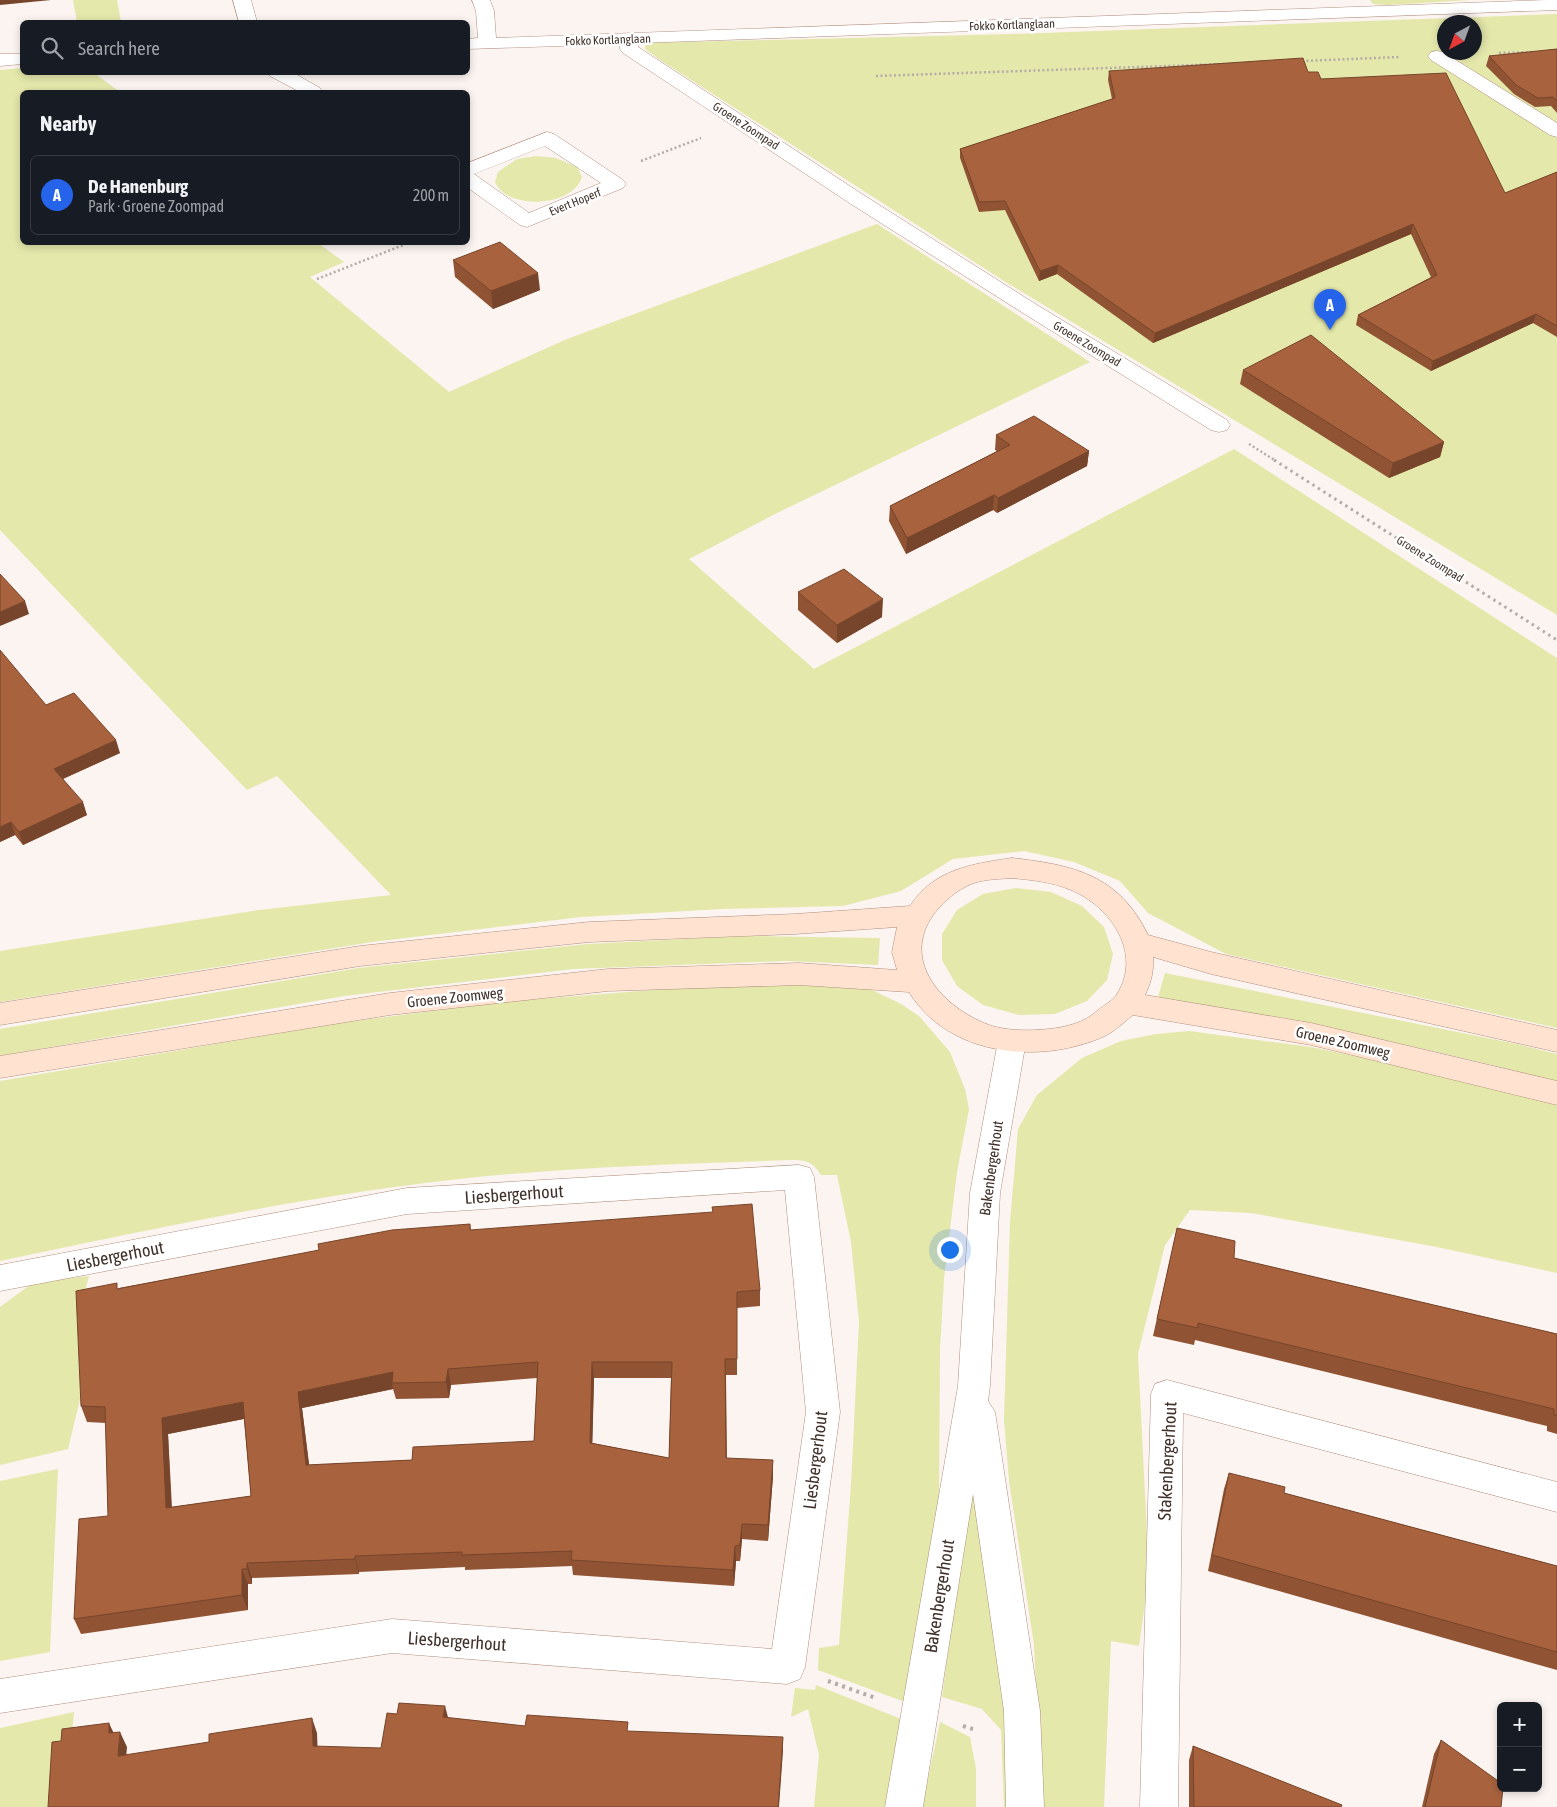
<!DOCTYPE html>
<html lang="en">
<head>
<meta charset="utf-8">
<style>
  :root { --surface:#171b24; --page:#242831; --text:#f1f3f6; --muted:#9ea1a6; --line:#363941; --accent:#2563eb }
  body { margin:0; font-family:"Asap Condensed",sans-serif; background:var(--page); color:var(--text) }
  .controls { position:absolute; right:15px; bottom:15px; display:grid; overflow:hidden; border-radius:8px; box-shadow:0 2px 8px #0003 }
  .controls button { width:45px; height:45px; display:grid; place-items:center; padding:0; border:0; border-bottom:1px solid var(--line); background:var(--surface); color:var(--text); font:25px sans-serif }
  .compass { position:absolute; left:1437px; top:15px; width:45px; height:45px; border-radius:50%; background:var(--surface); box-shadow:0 2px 8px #0003; rotate:221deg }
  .you { position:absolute; left:949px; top:1249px; width:18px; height:18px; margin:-12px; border:4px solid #fff; border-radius:50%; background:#1a73e8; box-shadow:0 0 0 8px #1a73e833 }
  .badge { display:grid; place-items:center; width:32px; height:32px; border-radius:50%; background:var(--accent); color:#fff; font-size:16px; font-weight:700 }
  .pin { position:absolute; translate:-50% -41px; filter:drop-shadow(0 1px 2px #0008) }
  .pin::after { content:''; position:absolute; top:26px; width:18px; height:15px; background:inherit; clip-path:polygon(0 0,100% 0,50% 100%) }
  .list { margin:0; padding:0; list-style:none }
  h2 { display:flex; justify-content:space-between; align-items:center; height:65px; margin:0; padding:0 20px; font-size:21px }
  h2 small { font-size:16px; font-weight:400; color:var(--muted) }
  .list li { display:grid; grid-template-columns:32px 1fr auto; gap:15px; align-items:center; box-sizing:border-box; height:80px; margin:0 10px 10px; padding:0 10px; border:1px solid var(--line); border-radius:8px }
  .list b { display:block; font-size:19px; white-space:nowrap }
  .list p { margin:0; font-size:16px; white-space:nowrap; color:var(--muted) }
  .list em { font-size:16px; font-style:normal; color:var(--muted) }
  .icon { flex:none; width:28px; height:28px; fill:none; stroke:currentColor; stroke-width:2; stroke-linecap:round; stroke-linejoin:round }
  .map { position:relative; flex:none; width:1557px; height:1807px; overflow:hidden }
  .search { position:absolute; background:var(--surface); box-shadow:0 2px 8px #0003; left:20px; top:20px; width:450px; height:55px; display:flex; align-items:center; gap:12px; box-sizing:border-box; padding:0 18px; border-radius:8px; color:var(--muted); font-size:19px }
  .panel { position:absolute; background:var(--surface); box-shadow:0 2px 8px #0003; left:20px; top:90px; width:450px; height:155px; border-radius:8px }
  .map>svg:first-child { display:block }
</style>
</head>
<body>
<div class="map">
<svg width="1557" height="1807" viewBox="0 0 1557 1807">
  <rect width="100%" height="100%" fill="#fbf4f0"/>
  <!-- green -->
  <g fill="#e4e8ab" fill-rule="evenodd">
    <path d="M 73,0 L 117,0 L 121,22 L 77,22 Z"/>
    <path d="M 1370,0 L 1470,0 L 1389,5 L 1373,4 Z"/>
    <path d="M 1557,14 L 1557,615 L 1004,281 L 660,60 L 645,49 L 645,43 L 1014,34 ZM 1444,22 L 1474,22 L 1474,52 L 1444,52 Z"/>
    <path d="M 22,68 L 22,72 L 94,73 L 120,92 L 22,92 L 22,242 L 318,243 L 344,262 L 310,277 L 449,392 L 567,339 L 877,224 L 1090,362 L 777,513 L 689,559 L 814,669 L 1234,449 L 1557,658 L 1557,1028 L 1226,954 L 1148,913 L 1120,881 L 1074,862 L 1024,851 L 953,859 L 901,891 L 843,906 L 722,909 L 581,917 L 372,942 L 0,1002 L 0,951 L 259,910 L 391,895 L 277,776 L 247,790 L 0,530 L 0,70 Z"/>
    <path d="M 536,156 L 556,158 L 577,167 L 582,177 C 573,207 507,211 495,182 L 498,172 L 517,159 Z"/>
    <path d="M 1016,888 L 1051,892 L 1082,906 L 1104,927 L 1113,954 L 1107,980 L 1087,1001 L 1055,1014 L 1019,1015 L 983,1005 L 957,986 L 942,960 L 942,934 L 957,910 L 983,894 Z"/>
    <path d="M 742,936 L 880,938 L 878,965 L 787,961 L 573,969 L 344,996 L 0,1056 L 0,1029 L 358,968 L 588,944 Z"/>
    <path d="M 1165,973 L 1517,1044 L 1557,1054 L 1557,1082 C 1426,1046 1292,1021 1158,997 Z"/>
    <path d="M 806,983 L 850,985 L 872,990 L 901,1004 L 919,1016 L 950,1052 L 965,1089 L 969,1109 L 957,1172 L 944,1279 L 940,1349 L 939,1499 L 905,1702 L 818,1670 L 819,1648 L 839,1645 L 851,1485 L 859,1322 L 851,1242 L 837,1175 L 821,1175 C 813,1162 806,1160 791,1160 C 680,1164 569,1167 459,1179 C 304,1196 152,1229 0,1261 L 0,1081 L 332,1024 L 502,1002 L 691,987 Z"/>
    <path d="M 1189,1031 L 1311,1047 L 1440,1074 L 1557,1103 L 1557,1273 L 1437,1247 L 1251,1213 L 1190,1210 L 1165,1245 L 1138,1354 L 1149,1574 L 1139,1646 L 1111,1641 L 1104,1807 L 1042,1807 L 1034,1645 L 1009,1481 L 1004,1420 L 1010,1222 L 1018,1129 L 1037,1095 L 1082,1058 L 1121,1041 L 1156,1034 Z"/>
    <path d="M 89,1276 L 81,1306 L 81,1395 L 68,1449 L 0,1465 L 0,1307 L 34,1282 Z"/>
    <path d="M 58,1469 L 50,1652 L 0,1661 L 0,1481 Z"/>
    <path d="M 971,1474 L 1004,1675 L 1012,1807 L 1004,1807 L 1001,1730 L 982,1709 L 942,1697 Z"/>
    <path d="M 816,1685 L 901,1719 L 888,1807 L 814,1807 L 819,1755 L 808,1709 L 791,1717 L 795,1688 L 815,1690 Z"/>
    <path d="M 74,1712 L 65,1807 L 0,1807 L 0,1728 Z"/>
    <path d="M 940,1722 L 970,1737 L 976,1769 L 976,1807 L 922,1807 Z"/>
  </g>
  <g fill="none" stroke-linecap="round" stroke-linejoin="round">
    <defs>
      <path id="service" d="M 1437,51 L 1443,52 L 1557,123 L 1557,137 L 1550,135 L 1431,60 L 1428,56 L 1431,52 Z"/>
      <g id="minor">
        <path d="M 233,0 L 251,0 L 257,22 L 239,22 Z"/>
        <path d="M 472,0 L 490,0 L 494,11 L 496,38 L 1548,0 L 1557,0 L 1557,10 L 639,43 L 638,47 L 865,196 L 1037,305 L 1227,420 L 1230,425 L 1227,430 L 1219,432 L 1211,430 L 1023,313 L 851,204 L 623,53 L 620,49 L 620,44 L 468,49 L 468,39 L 478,38 L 476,11 Z"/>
        <path d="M 0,54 L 22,54 L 22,64 L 0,66 Z"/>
        <path d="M 268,72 L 292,72 L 320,88 L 322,92 L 300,92 L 270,76 Z"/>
        <path d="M 547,132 L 554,134 L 623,180 L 626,184 L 623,188 L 527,227 L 520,225 L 468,188 L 468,163 ZM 545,146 L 601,183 L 529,213 L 474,174 Z"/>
        <path d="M 1012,1030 L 1022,1033 L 1026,1041 L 1000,1193 L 990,1386 L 988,1401 L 995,1412 L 1040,1711 L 1044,1807 L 1006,1807 L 1004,1711 L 973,1494 L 923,1807 L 885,1807 L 958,1386 L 970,1193 L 998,1041 L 1002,1033 Z"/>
        <path d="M 799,1165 L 810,1168 L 814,1177 L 840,1412 L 805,1667 L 800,1679 L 787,1684 L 392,1653 L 0,1713 L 0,1679 L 392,1619 L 772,1649 L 806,1412 L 785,1190 L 407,1214 L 0,1291 L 0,1265 L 407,1188 Z"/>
        <path d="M 1167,1380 L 1557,1482 L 1557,1512 L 1183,1413 L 1178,1807 L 1140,1807 L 1151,1394 L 1155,1384 Z"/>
      </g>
      <path id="secondary" d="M 1012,858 C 1074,865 1119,875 1148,935 L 1211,952 L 1557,1030 L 1557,1052 L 1211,974 L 1153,957 C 1154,971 1151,983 1145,995 L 1311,1023 L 1557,1081 L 1557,1105 L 1311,1045 L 1133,1015 C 1124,1022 1115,1031 1105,1036 C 1041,1065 949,1057 909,992 L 799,985 L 608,991 L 390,1015 L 0,1078 L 0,1056 L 390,993 L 608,969 L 799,963 L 897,970 L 892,952 L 897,927 L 795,934 L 589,942 L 360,966 L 0,1025 L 0,1003 L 360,946 L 589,922 L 795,914 L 910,906 C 934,869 972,864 1012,858 ZM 1012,878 C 1032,880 1053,882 1071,890 C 1110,906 1143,953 1117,994 C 1113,1001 1104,1005 1097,1011 C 1084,1023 1066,1027 1049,1029 C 1030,1031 1010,1031 992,1026 C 948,1011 901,966 931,918 C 941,903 957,889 974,883 C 986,879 1000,879 1012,878 Z"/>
    </defs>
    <!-- service casing -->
    <use href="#service" stroke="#b08e7e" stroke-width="1"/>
    <!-- minor casing -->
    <use href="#minor" stroke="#b08e7e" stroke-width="1"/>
    <!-- secondary casing -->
    <use href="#secondary" stroke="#b08e7e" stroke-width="1"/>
    <!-- path-far2 -->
    <g stroke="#b5aca7" stroke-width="2.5" stroke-dasharray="2 2.5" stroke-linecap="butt">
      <path d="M 1499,53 L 1533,52"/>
      <path d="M 1302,61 L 1400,57"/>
      <path d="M 876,76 L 1225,64"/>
      <path d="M 641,161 L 701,138"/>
      <path d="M 317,279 L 411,242"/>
      <path d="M 1249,444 L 1276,461"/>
    </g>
    <!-- path-far1 -->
    <path stroke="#b5aca7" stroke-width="3" stroke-dasharray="2.5 4" stroke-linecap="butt" d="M 1274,460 L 1557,640"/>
    <!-- path -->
    <g stroke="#b5aca7" stroke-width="4" stroke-dasharray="3 4.5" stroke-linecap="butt">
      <path d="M 828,1681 L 876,1698"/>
      <path d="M 963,1726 L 976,1730"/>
    </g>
    <!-- service -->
    <use href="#service" fill="#fff" fill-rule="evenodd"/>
    <!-- minor -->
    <use href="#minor" fill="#fff" fill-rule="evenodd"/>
    <!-- secondary -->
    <use href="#secondary" fill="#ffe2d0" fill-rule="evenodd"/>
  </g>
  <!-- wall -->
  <g fill="#905435" fill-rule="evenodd">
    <path d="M 1557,49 L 1557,113 L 1551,106 L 1535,107 L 1514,94 L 1486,66 L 1489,56 Z"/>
    <path d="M 1109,71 L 1308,72 L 1321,79 L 1505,193 L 1557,172 L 1557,337 L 1533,323 L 1431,371 L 1356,325 L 1358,315 L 1431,277 L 1411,234 L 1153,343 L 1057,274 L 1039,281 L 1005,210 L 979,212 L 960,158 L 960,149 L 1112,99 L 1108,80 Z"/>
    <path d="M 453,260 L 540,290 L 493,309 L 455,277 Z"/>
    <path d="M 1243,370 L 1444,442 L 1440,457 L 1389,478 L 1240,384 Z"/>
    <path d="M 996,435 L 1089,451 L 1087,466 L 997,513 L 993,510 L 906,554 L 889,521 L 890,506 L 997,451 L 995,450 Z"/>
    <path d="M 798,592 L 882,617 L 837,643 L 798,610 Z"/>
    <path d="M 46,705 L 120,753 L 63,779 L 87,815 L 23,845 L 15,835 L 0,842 Z"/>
    <path d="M 470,1224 L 471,1230 L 760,1290 L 760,1306 L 737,1308 L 737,1375 L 726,1375 L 727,1458 L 773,1476 L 768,1541 L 742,1539 L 740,1561 L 736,1561 L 734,1586 L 573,1575 L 572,1566 L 465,1570 L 465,1567 L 359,1572 L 359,1574 L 252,1578 L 252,1584 L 248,1584 L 248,1610 L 81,1634 L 74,1619 L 108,1516 L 106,1423 L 87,1422 L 81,1406 L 119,1288 ZM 537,1378 L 534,1441 L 412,1460 L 309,1465 L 302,1408 L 393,1389 L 396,1399 L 449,1398 L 451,1385 ZM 594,1378 L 671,1378 L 669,1458 L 592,1443 ZM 244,1419 L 251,1496 L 172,1507 L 168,1434 Z"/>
    <path d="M 1177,1228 L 1234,1258 L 1557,1334 L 1557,1434 L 1547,1431 L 1547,1426 L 1195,1340 L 1194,1345 L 1153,1336 Z"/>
    <path d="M 1229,1473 L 1284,1493 L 1557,1566 L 1557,1670 L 1208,1571 L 1224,1489 Z"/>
    <path d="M 1441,1740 L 1501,1807 L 1422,1807 L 1434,1754 Z"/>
    <path d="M 1193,1746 L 1341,1807 L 1189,1807 L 1189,1760 Z"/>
  </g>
  <!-- shaded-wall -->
  <g fill="#76452b">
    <path d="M 0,0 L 51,0 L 0,5 Z"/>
    <path d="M 1413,224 L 1411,234 L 1153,343 L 1155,333 Z"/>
    <path d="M 1058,265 L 1057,274 L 1039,281 L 1040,271 Z"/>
    <path d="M 538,273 L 540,290 L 493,309 L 491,291 Z"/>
    <path d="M 1536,314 L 1533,323 L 1431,371 L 1433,361 Z"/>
    <path d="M 1444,442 L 1440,457 L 1389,478 L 1393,463 Z"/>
    <path d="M 1089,451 L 1087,466 L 997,513 L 998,498 Z"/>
    <path d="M 994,495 L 993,510 L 906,554 L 907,538 Z"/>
    <path d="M 883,599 L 882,617 L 837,643 L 837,625 Z"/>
    <path d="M 25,601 L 29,614 L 0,626 L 0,612 Z"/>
    <path d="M 116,740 L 120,753 L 58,781 L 54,769 Z"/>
    <path d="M 83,802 L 87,815 L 23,845 L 19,832 Z"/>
    <path d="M 11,822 L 15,835 L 0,842 L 0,827 Z"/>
    <path d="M 592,1362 L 594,1378 L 592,1459 L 590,1443 Z"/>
    <path d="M 448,1369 L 451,1385 L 449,1398 L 446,1382 Z"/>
    <path d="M 393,1372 L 392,1383 L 393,1389 L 302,1408 L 311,1480 L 306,1465 L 298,1392 Z"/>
    <path d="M 243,1402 L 248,1418 L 168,1434 L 172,1523 L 166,1508 L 162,1418 Z"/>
    <path d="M 773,1460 L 773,1476 L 768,1541 L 768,1525 Z"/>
    <path d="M 742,1524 L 742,1539 L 740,1561 L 740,1545 Z"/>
    <path d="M 735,1546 L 736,1561 L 734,1586 L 733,1570 Z"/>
    <path d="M 355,1556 L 359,1572 L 359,1574 L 355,1559 Z"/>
    <path d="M 247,1563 L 252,1578 L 252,1584 L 247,1569 Z"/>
    <path d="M 242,1569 L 248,1584 L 248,1610 L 242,1595 Z"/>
    <path d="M 445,1706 L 449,1721 L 443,1717 Z"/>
    <path d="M 312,1718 L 317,1733 L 318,1761 L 313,1746 Z"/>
    <path d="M 109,1723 L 116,1738 L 109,1733 Z"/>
    <path d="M 120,1732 L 127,1747 L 125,1771 L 118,1756 Z"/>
    <path d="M 783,1737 L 783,1751 L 779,1807 L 778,1807 Z"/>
  </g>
  <!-- building -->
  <g fill="#a8623e" stroke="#76452b" fill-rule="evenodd">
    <path d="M 1557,49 L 1557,101 L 1553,97 L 1538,98 L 1516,85 L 1489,56 Z"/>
    <path d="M 1303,58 L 1308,72 L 1318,72 L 1321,79 L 1446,73 L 1505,193 L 1557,172 L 1557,326 L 1536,314 L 1433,361 L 1358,315 L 1437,275 L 1413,224 L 1155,333 L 1058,265 L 1040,271 L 1005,201 L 979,202 L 960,149 L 1115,98 L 1109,71 Z"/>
    <path d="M 500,242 L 538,273 L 491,291 L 453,260 Z"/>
    <path d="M 1311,335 L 1444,442 L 1393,463 L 1243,370 Z"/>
    <path d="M 1034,416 L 1089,451 L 998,498 L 994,495 L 907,538 L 890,506 L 1010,445 L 996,435 Z"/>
    <path d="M 844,569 L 883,599 L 837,625 L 798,592 Z"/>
    <path d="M 0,574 L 25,601 L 0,612 Z"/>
    <path d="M 0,650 L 46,705 L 74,693 L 116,740 L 54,769 L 83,802 L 19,832 L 11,822 L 0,827 Z"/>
    <path d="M 752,1204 L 760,1290 L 737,1292 L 737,1359 L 725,1359 L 726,1458 L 773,1460 L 768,1525 L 742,1524 L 740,1545 L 735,1546 L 733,1570 L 571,1560 L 572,1551 L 462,1555 L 462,1552 L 355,1556 L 355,1559 L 247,1563 L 247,1569 L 242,1569 L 242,1595 L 74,1619 L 79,1519 L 108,1516 L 105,1407 L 81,1406 L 76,1291 L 117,1283 L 117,1289 L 319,1250 L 318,1244 L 392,1230 L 470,1224 L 470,1230 L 713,1212 L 712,1207 ZM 538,1362 L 534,1441 L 413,1447 L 412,1460 L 306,1465 L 298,1392 L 393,1372 L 392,1383 L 446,1382 L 448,1369 ZM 592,1362 L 672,1362 L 669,1458 L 590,1443 ZM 243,1402 L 251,1496 L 166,1508 L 162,1418 Z"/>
    <path d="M 1177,1228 L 1235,1241 L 1234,1258 L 1557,1334 L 1557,1415 L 1554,1415 L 1554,1409 L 1198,1323 L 1198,1328 L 1157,1319 Z"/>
    <path d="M 1229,1473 L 1285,1487 L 1284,1493 L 1557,1566 L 1557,1652 L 1212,1555 Z"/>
    <path d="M 399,1703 L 445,1706 L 443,1717 L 525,1726 L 527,1715 L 628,1722 L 627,1731 L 783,1737 L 778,1807 L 48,1807 L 52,1742 L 61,1741 L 62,1729 L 109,1723 L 109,1733 L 120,1732 L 118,1756 L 209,1742 L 209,1734 L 312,1718 L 313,1746 L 381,1748 L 387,1713 L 397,1714 Z"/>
    <path d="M 1441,1740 L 1501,1783 L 1501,1788 L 1503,1788 L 1501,1807 L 1425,1807 Z"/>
    <path d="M 1193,1746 L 1342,1805 L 1341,1807 L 1194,1807 Z"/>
  </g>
  <g text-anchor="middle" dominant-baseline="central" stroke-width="5" stroke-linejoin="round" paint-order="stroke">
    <!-- far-street labels -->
    <g font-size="12" fill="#40322b" stroke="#fff">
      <text transform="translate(1012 25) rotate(-2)">Fokko Kortlanglaan</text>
      <text transform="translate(608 40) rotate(-2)">Fokko Kortlanglaan</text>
      <text transform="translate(746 126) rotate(33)">Groene Zoompad</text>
      <text transform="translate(575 202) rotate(-22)">Evert Hoperf</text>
      <text transform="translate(1087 344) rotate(31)">Groene Zoompad</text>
      <text transform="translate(1430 559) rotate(32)">Groene Zoompad</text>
    </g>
    <!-- street labels -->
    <g font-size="15" fill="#40322b" stroke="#fff">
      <text transform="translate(455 997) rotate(-6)">Groene Zoomweg</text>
      <text transform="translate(1343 1042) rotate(13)">Groene Zoomweg</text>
      <text transform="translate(991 1168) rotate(-82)">Bakenbergerhout</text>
    </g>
    <!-- near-street labels -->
    <g font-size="18" fill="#40322b" stroke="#fff">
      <text transform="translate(514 1194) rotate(-4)">Liesbergerhout</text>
      <text transform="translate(115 1256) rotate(-11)">Liesbergerhout</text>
      <text transform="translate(815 1460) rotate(-83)">Liesbergerhout</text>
      <text transform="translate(1167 1461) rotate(-87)">Stakenbergerhout</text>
      <text transform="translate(939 1596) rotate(-81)">Bakenbergerhout</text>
      <text transform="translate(457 1641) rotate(4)">Liesbergerhout</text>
    </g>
  </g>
</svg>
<div class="controls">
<button>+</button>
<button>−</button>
</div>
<svg class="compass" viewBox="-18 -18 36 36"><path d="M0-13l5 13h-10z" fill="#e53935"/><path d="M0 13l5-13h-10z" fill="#9ea1a6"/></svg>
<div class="you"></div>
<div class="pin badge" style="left:1330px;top:330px">A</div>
<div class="search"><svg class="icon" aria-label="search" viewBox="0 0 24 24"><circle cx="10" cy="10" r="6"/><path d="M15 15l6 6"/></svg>Search here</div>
<section class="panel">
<h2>Nearby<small></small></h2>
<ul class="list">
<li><span class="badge">A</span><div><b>De Hanenburg</b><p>Park · Groene Zoompad</p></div><em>200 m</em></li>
</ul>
</section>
</div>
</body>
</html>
